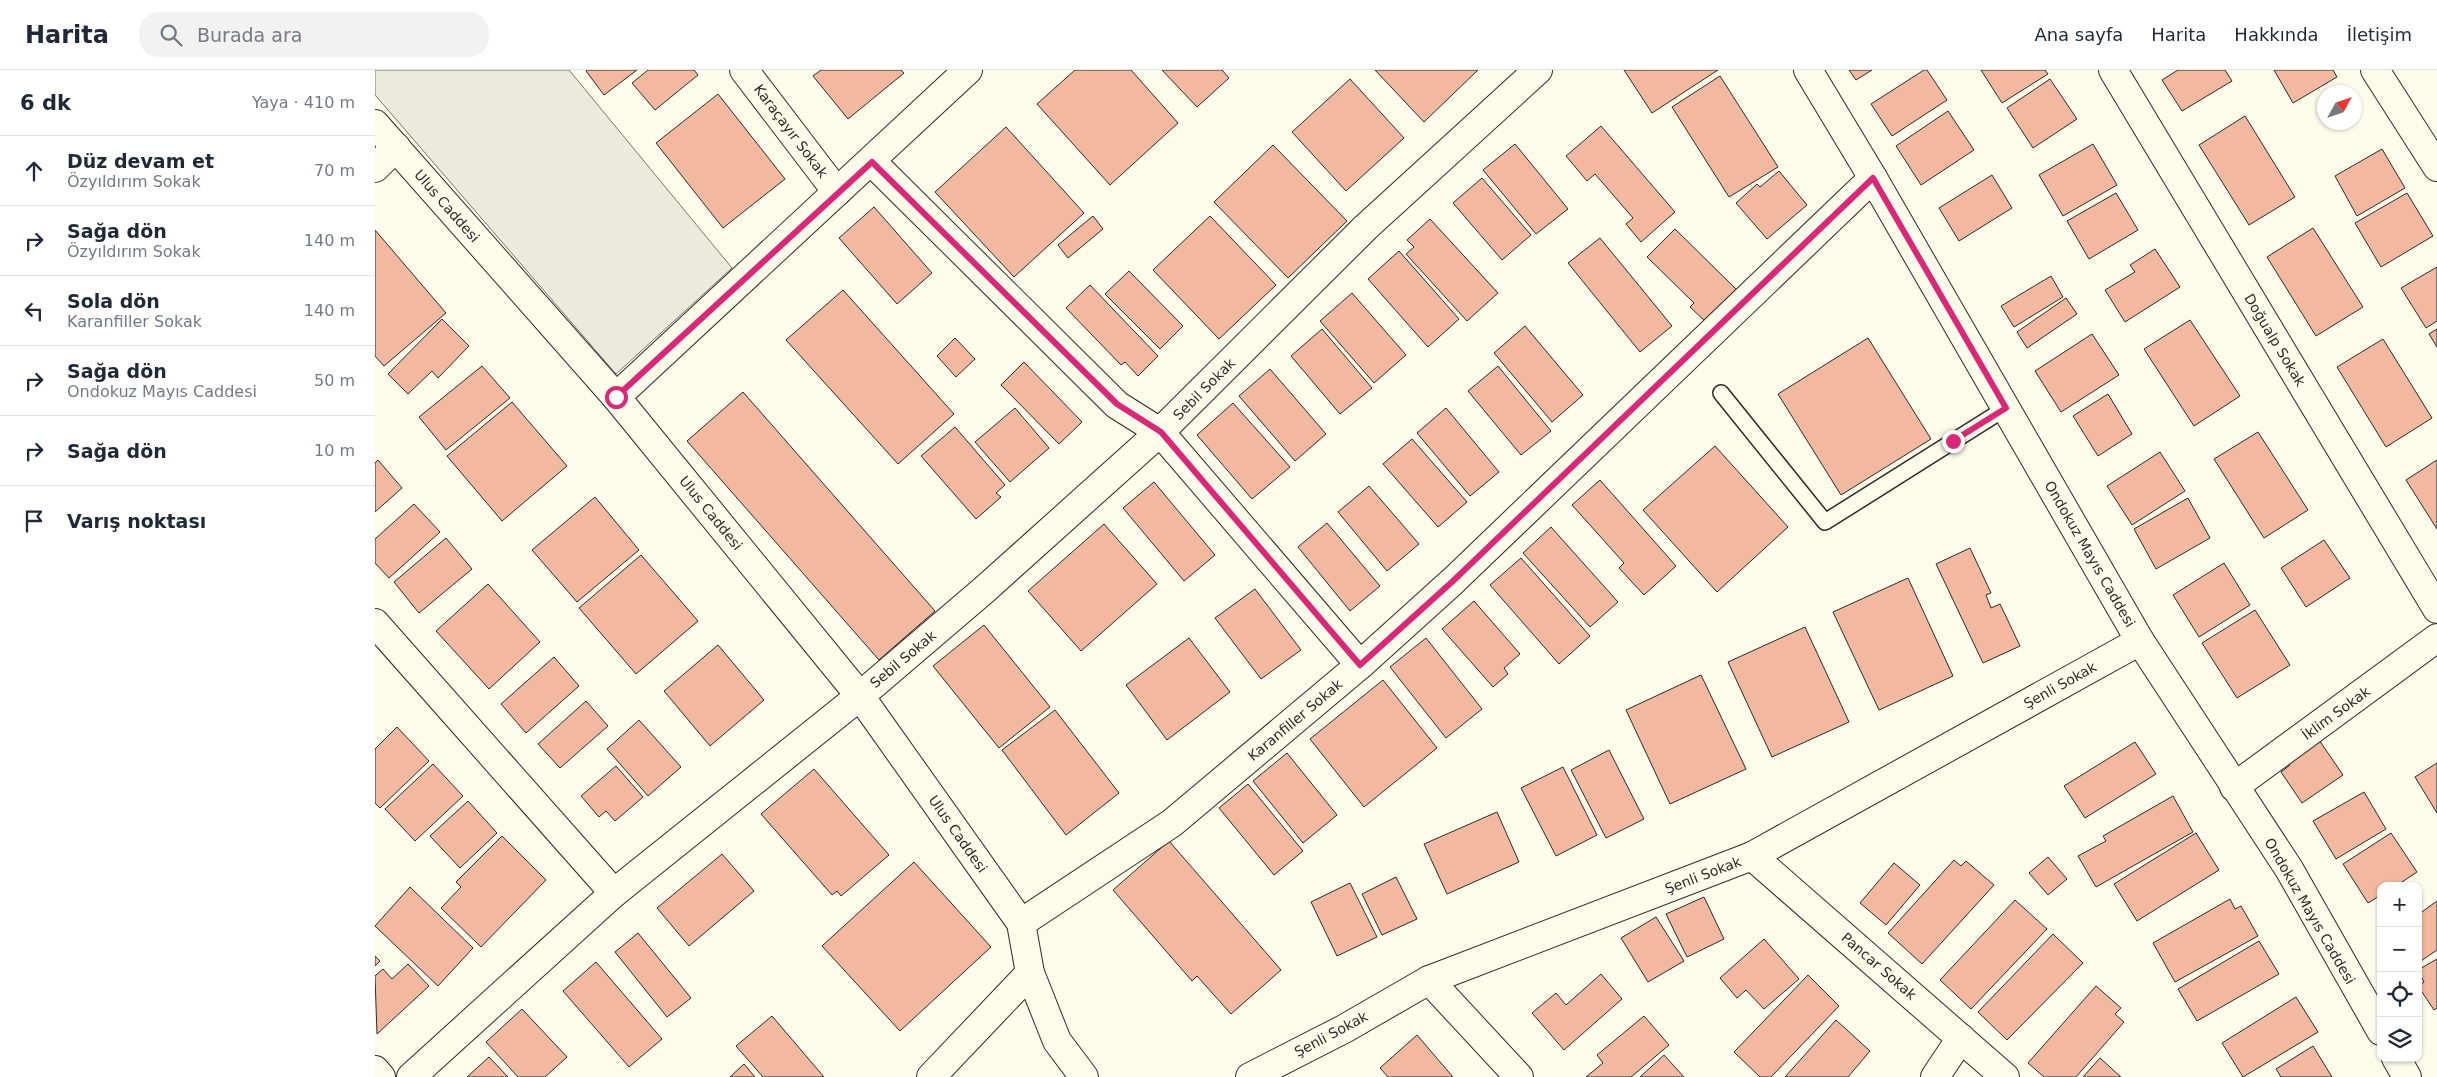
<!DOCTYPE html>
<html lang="tr">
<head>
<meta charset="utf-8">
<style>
  :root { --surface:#fff; --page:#f2f2f3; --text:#1f2937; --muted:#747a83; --line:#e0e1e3 }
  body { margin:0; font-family:"DejaVu Sans",sans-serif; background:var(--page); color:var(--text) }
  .controls { position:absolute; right:15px; bottom:15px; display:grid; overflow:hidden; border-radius:10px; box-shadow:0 1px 4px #0004 }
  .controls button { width:45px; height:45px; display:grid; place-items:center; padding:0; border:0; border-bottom:1px solid var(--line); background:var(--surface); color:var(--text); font:25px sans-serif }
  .compass { position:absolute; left:1942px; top:15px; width:45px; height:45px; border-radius:50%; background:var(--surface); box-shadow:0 1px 4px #0004; rotate:50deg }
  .stop { position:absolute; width:15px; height:15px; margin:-11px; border:4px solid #db2777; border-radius:50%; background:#fff }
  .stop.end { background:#db2777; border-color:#fff; box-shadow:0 1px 5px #0008 }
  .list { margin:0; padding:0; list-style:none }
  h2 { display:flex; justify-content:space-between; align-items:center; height:65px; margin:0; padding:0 20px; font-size:21px }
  h2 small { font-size:16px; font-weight:400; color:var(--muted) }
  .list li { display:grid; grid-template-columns:32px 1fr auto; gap:15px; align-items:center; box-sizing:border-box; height:70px; padding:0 20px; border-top:1px solid var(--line) }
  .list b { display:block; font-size:19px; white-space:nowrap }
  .list p { margin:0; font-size:16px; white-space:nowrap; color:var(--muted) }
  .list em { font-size:16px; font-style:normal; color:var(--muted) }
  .icon { flex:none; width:28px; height:28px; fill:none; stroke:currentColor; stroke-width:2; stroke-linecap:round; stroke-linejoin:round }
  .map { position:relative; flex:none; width:2062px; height:1007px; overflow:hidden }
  header { display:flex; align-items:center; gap:30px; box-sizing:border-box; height:70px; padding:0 25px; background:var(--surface); border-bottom:1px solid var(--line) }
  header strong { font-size:24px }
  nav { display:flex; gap:28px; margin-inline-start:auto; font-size:18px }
  .search { width:350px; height:45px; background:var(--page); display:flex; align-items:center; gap:12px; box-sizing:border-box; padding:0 18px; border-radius:20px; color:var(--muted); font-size:19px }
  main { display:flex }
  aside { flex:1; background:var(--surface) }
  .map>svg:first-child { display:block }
</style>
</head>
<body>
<header>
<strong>Harita</strong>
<div class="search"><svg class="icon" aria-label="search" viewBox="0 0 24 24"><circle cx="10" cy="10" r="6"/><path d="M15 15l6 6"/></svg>Burada ara</div>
<nav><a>Ana sayfa</a><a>Harita</a><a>Hakkında</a><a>İletişim</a></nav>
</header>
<main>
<aside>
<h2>6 dk<small>Yaya · 410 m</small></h2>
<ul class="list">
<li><svg class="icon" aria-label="ahead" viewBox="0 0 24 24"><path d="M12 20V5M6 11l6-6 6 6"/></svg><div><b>Düz devam et</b><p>Özyıldırım Sokak</p></div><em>70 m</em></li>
<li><svg class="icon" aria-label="right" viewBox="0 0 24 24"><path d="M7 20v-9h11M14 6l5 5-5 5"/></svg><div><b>Sağa dön</b><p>Özyıldırım Sokak</p></div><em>140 m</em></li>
<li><svg class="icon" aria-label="left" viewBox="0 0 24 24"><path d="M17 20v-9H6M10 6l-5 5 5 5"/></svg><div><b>Sola dön</b><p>Karanfiller Sokak</p></div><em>140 m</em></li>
<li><svg class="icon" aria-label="right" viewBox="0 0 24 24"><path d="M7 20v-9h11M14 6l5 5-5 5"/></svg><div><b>Sağa dön</b><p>Ondokuz Mayıs Caddesi</p></div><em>50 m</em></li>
<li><svg class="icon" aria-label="right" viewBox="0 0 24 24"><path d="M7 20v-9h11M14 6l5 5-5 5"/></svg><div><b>Sağa dön</b></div><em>10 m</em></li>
<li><svg class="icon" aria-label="arrive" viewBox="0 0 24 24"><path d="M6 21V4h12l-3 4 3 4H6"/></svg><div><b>Varış noktası</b></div></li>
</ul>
</aside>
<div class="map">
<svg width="2062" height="1007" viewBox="0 0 2062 1007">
  <rect width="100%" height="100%" fill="#fdfbea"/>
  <!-- green -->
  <path fill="#ecebdb" stroke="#74746e" d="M 0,0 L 194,0 L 357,198 L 241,304 L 0,25 Z"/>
  <!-- building -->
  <g fill="#f2b8a0" stroke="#2b2b2b">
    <path d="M 212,0 L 262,0 L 229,25 L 211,1 Z"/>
    <path d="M 273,0 L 319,0 L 323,5 L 280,40 L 257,13 Z"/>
    <path d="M 446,0 L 526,0 L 529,3 L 473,49 L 438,6 Z"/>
    <path d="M 700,0 L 756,0 L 803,53 L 735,115 L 662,34 Z"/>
    <path d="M 787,0 L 847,0 L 854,8 L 822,37 Z"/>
    <path d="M 1000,0 L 1103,0 L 1049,52 Z"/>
    <path d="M 1249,0 L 1343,0 L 1277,43 Z"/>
    <path d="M 1474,0 L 1497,0 L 1481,10 Z"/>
    <path d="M 1549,0 L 1552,0 L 1572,30 L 1517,66 L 1496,34 Z"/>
    <path d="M 1606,0 L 1670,0 L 1673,4 L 1627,33 Z"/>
    <path d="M 1803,0 L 1850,0 L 1857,11 L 1807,41 L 1787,10 Z"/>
    <path d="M 1899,0 L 1958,0 L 1962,7 L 1918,33 Z"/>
    <path d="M 1345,6 L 1403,97 L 1354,127 L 1297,37 Z"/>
    <path d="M 975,9 L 1029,68 L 971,121 L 917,62 Z"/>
    <path d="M 1675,9 L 1702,49 L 1658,78 L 1632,38 Z"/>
    <path d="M 343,24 L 410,109 L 348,158 L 281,73 Z"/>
    <path d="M 1573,41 L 1599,80 L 1546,115 L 1521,76 Z"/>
    <path d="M 1870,46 L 1920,127 L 1874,155 L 1824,75 Z"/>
    <path d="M 1226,56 L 1300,142 L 1266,172 L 1251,154 L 1258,148 L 1220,104 L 1212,111 L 1191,86 Z"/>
    <path d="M 631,57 L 709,143 L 639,207 L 560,122 Z"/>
    <path d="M 1140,74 L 1193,139 L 1161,164 L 1108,100 Z"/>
    <path d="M 1718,74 L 1742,115 L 1688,146 L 1664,105 Z"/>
    <path d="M 898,75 L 972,151 L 913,208 L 839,132 Z"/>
    <path d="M 2007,79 L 2030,118 L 1982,146 L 1960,106 Z"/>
    <path d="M 1404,101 L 1432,135 L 1392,169 L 1361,133 L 1382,114 L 1385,117 Z"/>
    <path d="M 1617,105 L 1637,138 L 1584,171 L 1564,138 Z"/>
    <path d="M 1107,108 L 1156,165 L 1127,190 L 1078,133 Z"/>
    <path d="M 1741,123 L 1763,160 L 1714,189 L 1692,151 Z"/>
    <path d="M 2032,123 L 2058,166 L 2006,197 L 1980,153 Z"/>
    <path d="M 499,137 L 557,203 L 522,234 L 464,168 Z"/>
    <path d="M 718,146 L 728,159 L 693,188 L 683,175 Z"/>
    <path d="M 835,146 L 901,215 L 844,269 L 778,200 Z"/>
    <path d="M 1055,149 L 1123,223 L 1092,251 L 1031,184 L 1039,177 L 1032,170 Z"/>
    <path d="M 1938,158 L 1988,237 L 1941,266 L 1892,187 Z"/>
    <path d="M 1300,159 L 1364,222 L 1333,254 L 1315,237 L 1319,233 L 1272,187 Z"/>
    <path d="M 0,160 L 71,243 L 9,296 L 0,286 Z"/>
    <path d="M 1225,168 L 1297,256 L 1265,282 L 1193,193 Z"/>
    <path d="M 1780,179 L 1805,217 L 1750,252 L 1730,220 L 1760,202 L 1755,195 Z"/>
    <path d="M 1024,181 L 1084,249 L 1053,277 L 993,209 Z"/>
    <path d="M 2062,197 L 2062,251 L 2051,258 L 2026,218 Z"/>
    <path d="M 754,201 L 808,256 L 785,279 L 730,224 Z"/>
    <path d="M 1676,206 L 1688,227 L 1639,257 L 1626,236 Z"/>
    <path d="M 715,215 L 783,286 L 763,306 L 750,292 L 746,295 L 691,238 Z"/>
    <path d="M 468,220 L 579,344 L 523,394 L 411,270 Z"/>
    <path d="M 977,223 L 1031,285 L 999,313 L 945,251 Z"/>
    <path d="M 1691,228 L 1702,244 L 1652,278 L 1642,262 Z"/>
    <path d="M 67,249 L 94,276 L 63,308 L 57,301 L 33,324 L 13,304 Z"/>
    <path d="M 1815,250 L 1865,326 L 1819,356 L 1769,279 Z"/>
    <path d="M 1150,256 L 1208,325 L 1177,352 L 1119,283 Z"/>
    <path d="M 947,259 L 997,318 L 965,344 L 916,286 Z"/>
    <path d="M 2062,259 L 2062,277 L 2054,264 Z"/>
    <path d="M 1717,264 L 1744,305 L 1686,342 L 1660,301 Z"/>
    <path d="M 580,268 L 600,289 L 581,307 L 562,286 Z"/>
    <path d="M 1493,268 L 1556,369 L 1466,425 L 1403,324 Z"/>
    <path d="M 2008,269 L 2057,348 L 2011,377 L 1962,297 Z"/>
    <path d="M 649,292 L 707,352 L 684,374 L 626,315 Z"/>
    <path d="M 107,296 L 135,328 L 71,380 L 44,347 Z"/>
    <path d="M 1123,296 L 1176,361 L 1146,385 L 1093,321 Z"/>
    <path d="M 895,299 L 951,364 L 920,391 L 864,326 Z"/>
    <path d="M 368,322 L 560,541 L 504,590 L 312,371 Z"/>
    <path d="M 1733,324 L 1757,364 L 1723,386 L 1698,346 Z"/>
    <path d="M 137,332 L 192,396 L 127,451 L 72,386 Z"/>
    <path d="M 858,333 L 915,397 L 877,429 L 822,365 Z"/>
    <path d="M 640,338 L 674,378 L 635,412 L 600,372 Z"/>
    <path d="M 1071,338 L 1124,402 L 1095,426 L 1042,363 Z"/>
    <path d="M 580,357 L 630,415 L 621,423 L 626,427 L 601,449 L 546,386 Z"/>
    <path d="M 1883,362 L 1933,440 L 1889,468 L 1839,389 Z"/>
    <path d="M 1037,369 L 1092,432 L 1063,457 L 1008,394 Z"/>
    <path d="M 1340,376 L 1413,457 L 1342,522 L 1268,440 Z"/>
    <path d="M 1785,382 L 1810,421 L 1757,455 L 1732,416 Z"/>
    <path d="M 3,390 L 27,418 L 0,442 L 0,393 Z"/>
    <path d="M 2062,390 L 2062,459 L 2031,410 Z"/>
    <path d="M 1225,410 L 1301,496 L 1269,525 L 1244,498 L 1249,493 L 1197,435 Z"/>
    <path d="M 779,412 L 840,485 L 809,511 L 748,438 Z"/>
    <path d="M 994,416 L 1044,474 L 1012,501 L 963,442 Z"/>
    <path d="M 220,427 L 264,480 L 202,532 L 157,480 Z"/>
    <path d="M 1813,428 L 1835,468 L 1781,499 L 1759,459 Z"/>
    <path d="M 39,434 L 65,462 L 14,508 L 0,493 L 0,469 Z"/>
    <path d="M 952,453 L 1005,516 L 975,541 L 923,477 Z"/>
    <path d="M 729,454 L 782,514 L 706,581 L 653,521 Z"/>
    <path d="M 1176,457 L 1243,532 L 1215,557 L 1148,483 Z"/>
    <path d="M 71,468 L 97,499 L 44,543 L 19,512 Z"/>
    <path d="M 1949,470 L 1975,508 L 1931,537 L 1906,498 Z"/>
    <path d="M 1595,478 L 1616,523 L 1611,525 L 1616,538 L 1625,534 L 1645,576 L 1608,593 L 1561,494 Z"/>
    <path d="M 266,485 L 323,551 L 261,604 L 204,538 Z"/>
    <path d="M 1146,488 L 1215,566 L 1184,594 L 1115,515 Z"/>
    <path d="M 1849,493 L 1875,535 L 1824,567 L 1798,525 Z"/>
    <path d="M 1533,508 L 1578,606 L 1504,640 L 1458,542 Z"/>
    <path d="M 113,514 L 165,572 L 114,619 L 61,561 Z"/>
    <path d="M 880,519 L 926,580 L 886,609 L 840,548 Z"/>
    <path d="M 1099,531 L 1145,584 L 1129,598 L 1133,604 L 1118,617 L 1067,559 Z"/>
    <path d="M 1880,540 L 1915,595 L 1862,628 L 1827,573 Z"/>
    <path d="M 609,555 L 675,637 L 624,678 L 558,596 Z"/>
    <path d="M 1430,557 L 1474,652 L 1397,687 L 1353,592 Z"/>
    <path d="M 814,568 L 855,622 L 792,670 L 751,615 Z"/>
    <path d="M 1051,568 L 1107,639 L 1071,668 L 1015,597 Z"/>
    <path d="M 343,575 L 389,630 L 335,676 L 289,621 Z"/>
    <path d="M 179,587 L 204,616 L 151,663 L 126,634 Z"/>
    <path d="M 1326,605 L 1371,699 L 1295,734 L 1251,640 Z"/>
    <path d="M 1008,610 L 1062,678 L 989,737 L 935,669 Z"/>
    <path d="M 211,631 L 233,656 L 185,698 L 163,674 Z"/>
    <path d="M 680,640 L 744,723 L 691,765 L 627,680 Z"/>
    <path d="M 264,650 L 306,697 L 273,726 L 232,679 Z"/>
    <path d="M 22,657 L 54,691 L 5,738 L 0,733 L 0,679 Z"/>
    <path d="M 1942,667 L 1968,705 L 1927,733 L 1906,702 L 1915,695 L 1910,688 Z"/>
    <path d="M 1760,672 L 1781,704 L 1710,748 L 1689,716 Z"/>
    <path d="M 1234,680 L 1269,749 L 1231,768 L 1196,700 Z"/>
    <path d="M 912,683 L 962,745 L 928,773 L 878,711 Z"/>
    <path d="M 2062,693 L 2062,743 L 2040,707 Z"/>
    <path d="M 58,694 L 88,726 L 40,771 L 10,739 Z"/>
    <path d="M 241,696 L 268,727 L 240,751 L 231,741 L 224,747 L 206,726 Z"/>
    <path d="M 1188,697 L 1222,765 L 1181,786 L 1146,718 Z"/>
    <path d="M 439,699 L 514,785 L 466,826 L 462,821 L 457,825 L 386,744 Z"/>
    <path d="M 873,714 L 928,781 L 899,805 L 844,738 Z"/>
    <path d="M 1989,722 L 2011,759 L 1961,789 L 1938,751 Z"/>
    <path d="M 1798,726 L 1818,762 L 1721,817 L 1703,786 L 1731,771 L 1728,766 Z"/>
    <path d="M 93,731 L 122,763 L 85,798 L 55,766 Z"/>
    <path d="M 1122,742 L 1144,792 L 1072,824 L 1049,774 Z"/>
    <path d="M 1821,763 L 1844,800 L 1762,851 L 1739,814 Z"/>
    <path d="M 2016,763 L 2042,802 L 2021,816 L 2006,816 L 2006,825 L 1993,833 L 1968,794 Z"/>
    <path d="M 127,766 L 171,810 L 106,877 L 66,838 L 86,817 L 81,812 Z"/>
    <path d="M 794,771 L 906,900 L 856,944 L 822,906 L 817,911 L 738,820 Z"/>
    <path d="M 347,784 L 379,821 L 314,876 L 282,838 Z"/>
    <path d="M 1673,787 L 1692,809 L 1673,825 L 1654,803 Z"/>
    <path d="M 1579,790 L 1586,796 L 1591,791 L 1619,815 L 1547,894 L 1513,863 Z"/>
    <path d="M 539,792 L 616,877 L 525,961 L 447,876 Z"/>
    <path d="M 1519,793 L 1545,815 L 1511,855 L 1485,833 Z"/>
    <path d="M 1021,807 L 1042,849 L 1007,865 L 987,824 Z"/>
    <path d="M 975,813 L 1002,867 L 962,886 L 936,832 Z"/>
    <path d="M 35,817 L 98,878 L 63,916 L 0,856 Z"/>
    <path d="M 1329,827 L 1349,869 L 1312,887 L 1291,844 Z"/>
    <path d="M 1855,829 L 1860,839 L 1866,836 L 1883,866 L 1800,912 L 1778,873 Z"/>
    <path d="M 1640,830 L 1672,859 L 1596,939 L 1565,910 Z"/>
    <path d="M 2062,831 L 2062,880 L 2043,893 L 2043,842 L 2044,844 Z"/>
    <path d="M 1281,847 L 1309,891 L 1273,912 L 1246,868 Z"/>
    <path d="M 263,863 L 316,928 L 292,947 L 240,882 Z"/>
    <path d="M 1678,864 L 1708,893 L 1632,970 L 1603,942 Z"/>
    <path d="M 1389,869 L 1424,909 L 1389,939 L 1371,920 L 1362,928 L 1345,908 Z"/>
    <path d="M 1884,871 L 1904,904 L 1822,951 L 1803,919 Z"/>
    <path d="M 0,886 L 5,891 L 0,896 Z"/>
    <path d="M 2062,889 L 2062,938 L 2059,940 L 2043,916 L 2049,912 L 2043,900 Z"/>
    <path d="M 221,892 L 287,969 L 254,997 L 188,921 Z"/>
    <path d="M 33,894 L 54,916 L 2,964 L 0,906 L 8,899 L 17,909 Z"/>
    <path d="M 1226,904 L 1247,929 L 1189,980 L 1157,943 L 1181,923 L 1191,935 Z"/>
    <path d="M 1433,905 L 1464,936 L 1396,1007 L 1385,1007 L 1359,982 Z"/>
    <path d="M 1721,916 L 1746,938 L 1740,944 L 1749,952 L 1701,1007 L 1669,1007 L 1653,993 Z"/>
    <path d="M 1921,927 L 1943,962 L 1868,1007 L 1847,973 Z"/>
    <path d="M 147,939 L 192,987 L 170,1007 L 143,1007 L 111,972 Z"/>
    <path d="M 397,946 L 449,1007 L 388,1007 L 361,976 Z"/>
    <path d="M 1269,946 L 1294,975 L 1256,1007 L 1211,1007 L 1228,993 L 1222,985 Z"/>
    <path d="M 1461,950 L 1495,981 L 1473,1007 L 1410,1007 Z"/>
    <path d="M 1042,965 L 1078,1007 L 1013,1007 L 1005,998 Z"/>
    <path d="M 1938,976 L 1957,1007 L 1906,1007 L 1901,999 Z"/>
    <path d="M 1289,985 L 1309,1007 L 1265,1007 Z"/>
    <path d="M 114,987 L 133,1007 L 92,1007 Z"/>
    <path d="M 1725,988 L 1746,1007 L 1708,1007 Z"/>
    <path d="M 369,994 L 380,1007 L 355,1007 Z"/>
  </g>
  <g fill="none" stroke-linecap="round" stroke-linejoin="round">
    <defs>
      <path id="lane" d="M 1346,323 L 1450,452 L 1631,338"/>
      <g id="street">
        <path d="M 369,0 L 462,122"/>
        <path d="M 1433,0 L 1498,108 L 1765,571 L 1914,799 L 2006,961"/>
        <path d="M 1738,0 L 2062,539"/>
        <path d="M 2000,0 L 2062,97"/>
        <path d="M 0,54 L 241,327 L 485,626 L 646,853 L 655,903 L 682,971 L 709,1007"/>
        <path d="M 497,92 L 742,335 L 785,362 L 985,595"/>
        <path d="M 0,98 L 21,77"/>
        <path d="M 241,327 L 593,0"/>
        <path d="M 0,553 L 239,823"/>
        <path d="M 1859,717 L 2062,568"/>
        <path d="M 1377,786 L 1630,1007"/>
        <path d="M 646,853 L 797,753 L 985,595 L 1078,511 L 1498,108"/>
        <path d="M 1054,910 L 1144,1007"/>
        <path d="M 2021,988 L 2032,1007"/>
        <path d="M 0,1000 L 6,1007"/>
        <path d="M 36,1007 L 239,823 L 485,626 L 609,520 L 785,362 L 991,157 L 1163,0"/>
        <path d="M 556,1007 L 655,903"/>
        <path d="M 875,1007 L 969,959 L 1054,910 L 1377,786 L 1765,571"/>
        <path d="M 1560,1007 L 1586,968"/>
      </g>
    </defs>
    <!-- lane casing -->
    <use href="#lane" stroke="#2b2b2b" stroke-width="18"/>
    <!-- street casing -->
    <use href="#street" stroke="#2b2b2b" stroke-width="30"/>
    <!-- lane -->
    <use href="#lane" stroke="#fdfbea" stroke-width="15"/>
    <!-- street -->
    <use href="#street" stroke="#fdfbea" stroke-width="28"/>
  </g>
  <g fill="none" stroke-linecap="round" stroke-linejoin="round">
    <!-- route -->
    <path stroke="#db2777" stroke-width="6" d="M 241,327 L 497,92 L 742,334 L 786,362 L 985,595 L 1078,511 L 1498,108 L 1631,338 L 1578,371"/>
  </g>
  <g text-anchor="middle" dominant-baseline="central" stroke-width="4" stroke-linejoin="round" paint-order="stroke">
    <!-- street labels -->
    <g font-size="14" fill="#2b2b2b" stroke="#fdfbea">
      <text transform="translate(416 61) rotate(53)">Karaçayır Sokak</text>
      <text transform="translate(72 136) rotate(49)">Ulus Caddesi</text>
      <text transform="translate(1900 270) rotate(59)">Doğualp Sokak</text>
      <text transform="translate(829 319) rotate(-45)">Sebil Sokak</text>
      <text transform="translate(336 443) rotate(51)">Ulus Caddesi</text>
      <text transform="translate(1715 484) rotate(60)">Ondokuz Mayıs Caddesi</text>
      <text transform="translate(528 589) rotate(-40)">Sebil Sokak</text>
      <text transform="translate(1685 615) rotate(-29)">Şenli Sokak</text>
      <text transform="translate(1961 643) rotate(-36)">İklim Sokak</text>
      <text transform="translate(920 650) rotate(-40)">Karanfiller Sokak</text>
      <text transform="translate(583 764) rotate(55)">Ulus Caddesi</text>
      <text transform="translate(1328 805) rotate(-21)">Şenli Sokak</text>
      <text transform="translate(1935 841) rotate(60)">Ondokuz Mayıs Caddesi</text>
      <text transform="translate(1504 896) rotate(41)">Pancar Sokak</text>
      <text transform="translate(956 964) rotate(-28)">Şenli Sokak</text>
    </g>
  </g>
</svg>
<div class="controls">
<button>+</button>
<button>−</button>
<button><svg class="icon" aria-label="locate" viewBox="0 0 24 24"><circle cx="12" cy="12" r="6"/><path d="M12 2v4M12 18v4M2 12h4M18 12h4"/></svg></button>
<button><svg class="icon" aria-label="layers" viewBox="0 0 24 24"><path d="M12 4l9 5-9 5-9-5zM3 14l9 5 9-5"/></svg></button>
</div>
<svg class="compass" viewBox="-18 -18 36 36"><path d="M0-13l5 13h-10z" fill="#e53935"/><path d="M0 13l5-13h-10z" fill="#747a83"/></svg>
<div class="stop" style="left:241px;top:327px"></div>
<div class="stop end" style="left:1578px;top:371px"></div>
</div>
</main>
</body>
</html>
